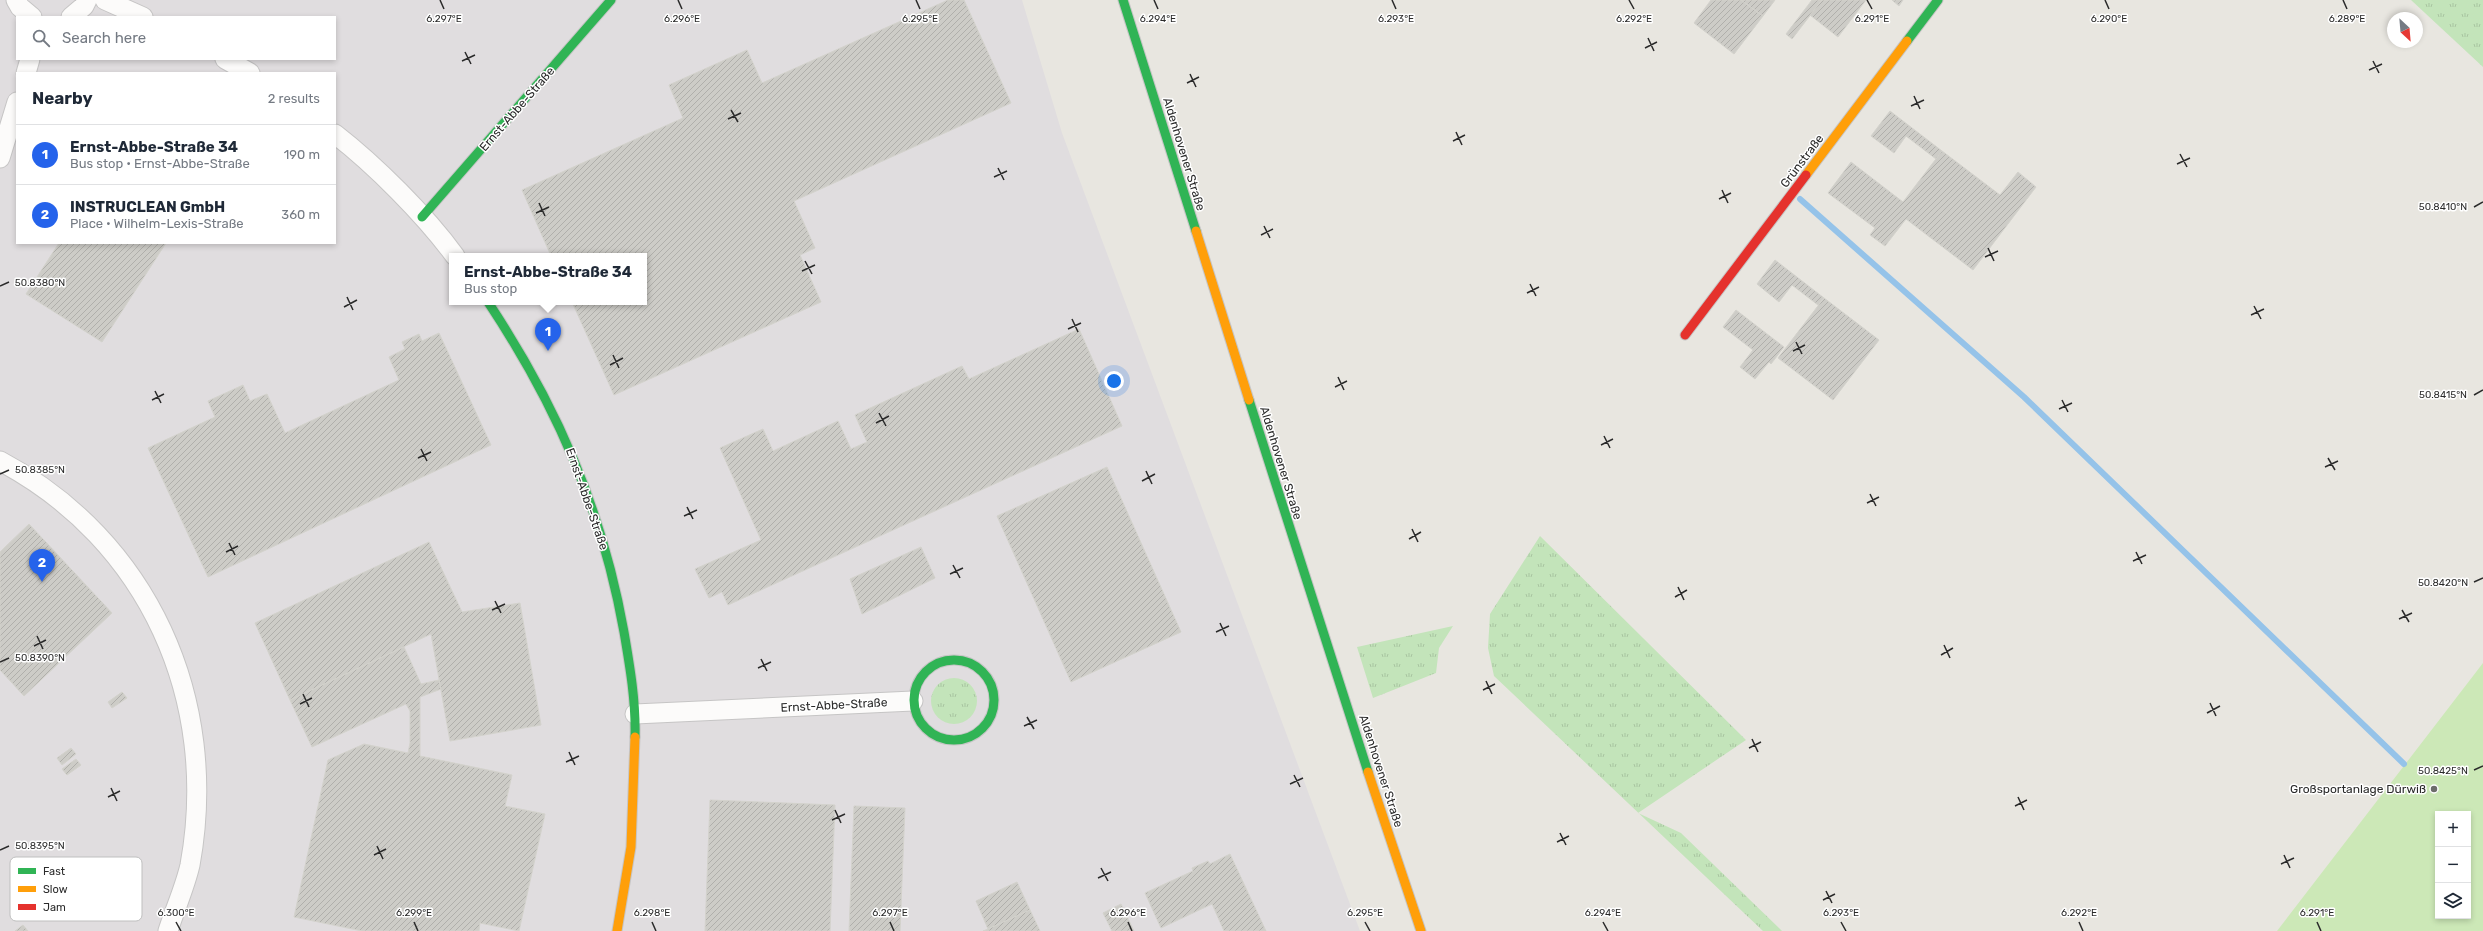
<!DOCTYPE html>
<html lang="en">
<head>
<meta charset="utf-8">
<style>
  :root { --surface:#fff; --page:#f2f2f3; --text:#1f2937; --muted:#747a83; --line:#e0e1e3; --accent:#2563eb }
  body { margin:0; font-family:Rubik,sans-serif; background:var(--page); color:var(--text) }
  .controls { position:absolute; right:12px; bottom:12px; display:grid; overflow:hidden; border-radius:0px; box-shadow:0 2px 6px #0003 }
  .controls button { width:36px; height:36px; display:grid; place-items:center; padding:0; border:0; border-bottom:1px solid var(--line); background:var(--surface); color:var(--text); font:20px sans-serif }
  .compass { position:absolute; left:2387px; top:12px; width:36px; height:36px; border-radius:50%; background:var(--surface); box-shadow:0 2px 6px #0003; rotate:154deg }
  .you { position:absolute; left:1114px; top:381px; width:14px; height:14px; margin:-10px; border:3px solid #fff; border-radius:50%; background:#1a73e8; box-shadow:0 0 0 6px #1a73e833 }
  .badge { display:grid; place-items:center; width:26px; height:26px; border-radius:50%; background:var(--accent); color:#fff; font-size:13px; font-weight:700 }
  .pin { position:absolute; translate:-50% -33px; filter:drop-shadow(0 1px 2px #0008) }
  .pin::after { content:''; position:absolute; top:21px; width:14px; height:12px; background:inherit; clip-path:polygon(0 0,100% 0,50% 100%) }
  .popup { position:absolute; left:449px; top:253px; width:198px; height:52px; box-sizing:border-box; display:grid; place-content:center; border-radius:0px; background:var(--surface); filter:drop-shadow(0 1px 3px #0005); font-size:13px; white-space:nowrap; color:var(--muted) }
  .popup b { font-size:15px; color:var(--text) }
  .popup::after { content:''; position:absolute; left:50%; top:100%; margin-left:-8px; border:8px solid transparent; border-top-color:var(--surface) }
  .list { margin:0; padding:0; list-style:none }
  h2 { display:flex; justify-content:space-between; align-items:center; height:52px; margin:0; padding:0 16px; font-size:17px }
  h2 small { font-size:13px; font-weight:400; color:var(--muted) }
  .list li { display:grid; grid-template-columns:26px 1fr auto; gap:12px; align-items:center; box-sizing:border-box; height:60px; padding:0 16px; border-top:1px solid var(--line) }
  .list b { display:block; font-size:15px; white-space:nowrap }
  .list p { margin:0; font-size:13px; white-space:nowrap; color:var(--muted) }
  .list em { font-size:13px; font-style:normal; color:var(--muted) }
  .icon { flex:none; width:22px; height:22px; fill:none; stroke:currentColor; stroke-width:2; stroke-linecap:round; stroke-linejoin:round }
  .map { position:relative; flex:none; width:2483px; height:931px; overflow:hidden }
  .search { position:absolute; background:var(--surface); box-shadow:0 2px 6px #0003; left:16px; top:16px; width:320px; height:44px; display:flex; align-items:center; gap:10px; box-sizing:border-box; padding:0 14px; border-radius:0px; color:var(--muted); font-size:15px }
  .panel { position:absolute; background:var(--surface); box-shadow:0 2px 6px #0003; left:16px; top:72px; width:320px; height:172px; border-radius:0px }
  .map>svg:first-child { display:block }
</style>
</head>
<body>
<div class="map">
<svg width="2483" height="931" viewBox="0 0 2483 931">
  <defs>
    <pattern id="grass-tufts" width="24" height="20" patternUnits="userSpaceOnUse"><rect width="24" height="20" fill="#c3e4ba"/><path d="M3 7l-1-3M5 7V3M7 7l1-3M15 17l-1-3M17 17v-4M19 17l1-3" fill="none" stroke="#a8c4a0"/></pattern>
    <pattern id="building-hatch" width="6" height="6" patternUnits="userSpaceOnUse"><rect width="6" height="6" fill="#cdccc7"/><path d="M-1 1l2-2M0 6l6-6M5 7l2-2" fill="none" stroke="#b0afab"/></pattern>
  </defs>
  <rect width="100%" height="100%" fill="#e8e6e0"/>
  <!-- industrial -->
  <path fill="#e0dddf" fill-rule="evenodd" d="M 0,0 L 1022,0 L 1062,133 L 1360,931 L 0,931 ZM 17,17 L 335,17 L 335,59 L 17,59 ZM 17,73 L 335,73 L 335,243 L 17,243 ZM 452,256 L 644,256 L 644,302 L 452,302 Z"/>
  <!-- grass -->
  <g fill="url(#grass-tufts)">
    <path d="M 2411,0 L 2483,0 L 2483,67 Z"/>
    <path d="M 1540,536 L 1746,740 L 1638,813 L 1681,833 L 1782,931 L 1763,931 L 1494,676 L 1488,648 L 1490,614 Z"/>
    <path d="M 1453,626 L 1439,648 L 1436,673 L 1373,698 L 1357,647 Z"/>
    <circle cx="954" cy="701" r="23"/>
  </g>
  <!-- pitch -->
  <path fill="#cce8b7" fill-rule="evenodd" d="M 2483,663 L 2483,931 L 2277,931 ZM 2438,814 L 2468,814 L 2468,916 L 2438,916 Z"/>
  <g fill="none" stroke-linecap="round" stroke-linejoin="round">
    <!-- stream -->
    <path stroke="#95c3e9" stroke-width="6" d="M 1800,199 L 2024,397 L 2404,764"/>
  </g>
  <!-- building -->
  <g fill="url(#building-hatch)" stroke="#d3d2cc">
    <path d="M 948,0 L 964,0 L 1011,103 L 794,201 L 815,248 L 800,255 L 821,302 L 614,395 L 572,302 L 644,302 L 644,256 L 551,256 L 522,190 L 683,118 L 669,85 L 747,50 L 762,83 Z"/>
    <path d="M 1711,0 L 1741,0 L 1763,16 L 1734,54 L 1694,23 Z"/>
    <path d="M 1741,0 L 1775,0 L 1763,16 Z"/>
    <path d="M 1812,0 L 1822,0 L 1792,39 L 1786,34 Z"/>
    <path d="M 1822,0 L 1866,0 L 1838,37 L 1810,15 Z"/>
    <path d="M 1892,0 L 1903,0 L 1899,6 Z"/>
    <path d="M 1890,111 L 1942,151 L 1936,159 L 1906,136 L 1894,153 L 1871,136 Z"/>
    <path d="M 1942,151 L 2000,195 L 2018,172 L 2036,187 L 1973,270 L 1906,219 L 1885,246 L 1870,235 L 1875,228 L 1828,193 L 1851,162 L 1903,202 Z"/>
    <path d="M 59,243 L 166,243 L 102,342 L 26,294 Z"/>
    <path d="M 1775,260 L 1824,298 L 1818,305 L 1792,285 L 1779,302 L 1757,284 Z"/>
    <path d="M 1824,298 L 1879,340 L 1833,400 L 1778,358 Z"/>
    <path d="M 1736,310 L 1784,347 L 1771,364 L 1769,362 L 1755,379 L 1740,367 L 1753,350 L 1723,327 Z"/>
    <path d="M 1079,329 L 1122,426 L 728,605 L 722,592 L 709,598 L 695,569 L 761,540 L 720,448 L 763,429 L 773,451 L 838,421 L 851,449 L 867,442 L 855,415 L 962,366 L 969,379 Z"/>
    <path d="M 439,333 L 491,445 L 208,577 L 148,448 L 215,417 L 208,401 L 243,385 L 250,401 L 267,394 L 285,433 L 399,380 L 389,357 L 405,349 L 402,342 L 419,334 L 422,341 Z"/>
    <path d="M 1107,467 L 1181,632 L 1071,682 L 997,516 Z"/>
    <path d="M 29,524 L 112,613 L 24,696 L 0,670 L 0,552 Z"/>
    <path d="M 429,542 L 462,612 L 520,603 L 541,725 L 450,741 L 431,634 L 290,700 L 255,623 Z"/>
    <path d="M 921,547 L 935,578 L 862,614 L 850,579 Z"/>
    <path d="M 404,647 L 421,684 L 439,680 L 441,689 L 420,697 L 420,756 L 512,775 L 505,806 L 545,814 L 519,931 L 480,923 L 479,931 L 362,931 L 294,917 L 328,760 L 364,744 L 408,753 L 410,743 L 410,711 L 406,704 L 312,747 L 290,700 Z"/>
    <path d="M 122,692 L 127,698 L 112,708 L 108,702 Z"/>
    <path d="M 71,748 L 76,754 L 62,765 L 57,758 Z"/>
    <path d="M 76,759 L 81,765 L 67,775 L 62,769 Z"/>
    <path d="M 710,800 L 835,805 L 830,931 L 705,931 Z"/>
    <path d="M 854,806 L 905,808 L 900,931 L 849,931 Z"/>
    <path d="M 1230,854 L 1266,931 L 1224,931 L 1212,904 L 1161,928 L 1145,893 L 1193,871 L 1192,868 L 1208,861 L 1210,864 Z"/>
    <path d="M 1017,882 L 1030,910 L 988,929 L 976,901 Z"/>
    <path d="M 1121,904 L 1134,931 L 1112,931 L 1103,913 Z"/>
    <path d="M 1030,910 L 1040,931 L 983,931 L 988,929 Z"/>
    <path d="M 23,925 L 28,931 L 15,931 Z"/>
  </g>
  <g fill="none" stroke-linecap="round" stroke-linejoin="round">
    <defs>
      <g id="street">
        <path d="M 16,0 L 20,7 L 32,17"/>
        <path d="M 105,0 L 143,17"/>
        <path d="M 71,17 L 84,6 L 87,0"/>
        <path d="M 225,59 L 250,73"/>
        <path d="M 26,73 L 30,59"/>
        <path d="M 335,134 C 375,165 425,215 455,256"/>
        <path d="M 0,158 L 17,102"/>
        <path d="M 0,461 C 149,540 220,700 190,865 C 185,887 175,909 168,931"/>
        <path d="M 635,714 L 913,701"/>
      </g>
      <g id="fast">
        <path d="M 1123,0 L 1196,231"/>
        <path d="M 1907,41 L 1938,0"/>
        <path d="M 422,217 L 611,0"/>
        <path d="M 488,302 C 557,406 602,509 624,632 C 630,667 636,702 635,737"/>
        <path d="M 1249,400 L 1368,772"/>
        <circle cx="954" cy="700" r="40"/>
      </g>
      <g id="slow">
        <path d="M 1806,175 L 1907,41"/>
        <path d="M 1196,231 L 1249,400"/>
        <path d="M 1368,772 L 1421,931"/>
        <path d="M 617,931 L 631,847 L 635,737"/>
      </g>
      <path id="jam" d="M 1685,335 L 1806,175"/>
    </defs>
    <!-- street casing -->
    <use href="#street" stroke="#c6c5c5" stroke-width="21"/>
    <!-- fast casing -->
    <use href="#fast" stroke="#c6c5c5" stroke-width="11"/>
    <!-- slow casing -->
    <use href="#slow" stroke="#c6c5c5" stroke-width="11"/>
    <!-- jam casing -->
    <use href="#jam" stroke="#c6c5c5" stroke-width="11"/>
    <!-- street -->
    <use href="#street" stroke="#fcfbfa" stroke-width="19"/>
    <!-- fast -->
    <use href="#fast" stroke="#30b455" stroke-width="9"/>
    <!-- slow -->
    <use href="#slow" stroke="#ff9f0a" stroke-width="9"/>
    <!-- jam -->
    <use href="#jam" stroke="#e5322d" stroke-width="9"/>
  </g>
  <!-- ticks -->
  <path fill="none" stroke="#2a2a2a" stroke-width="1.5" d="M 440,0 L 444,9M 678,0 L 682,9M 916,0 L 920,9M 1154,0 L 1158,9M 1392,0 L 1396,9M 1629,0 L 1634,9M 1867,0 L 1872,9M 2105,0 L 2109,9M 2343,0 L 2347,9M 1648,38 L 1654,51M 1645,48 L 1657,42M 465,52 L 471,64M 462,61 L 475,55M 2373,61 L 2379,73M 2369,70 L 2382,64M 1190,74 L 1196,87M 1187,83 L 1199,77M 1914,96 L 1920,109M 1911,106 L 1924,100M 731,110 L 738,122M 728,119 L 741,113M 1456,132 L 1462,145M 1453,141 L 1465,135M 2180,154 L 2187,167M 2177,164 L 2190,158M 998,168 L 1004,180M 994,177 L 1007,171M 1722,190 L 1728,203M 1719,199 L 1731,193M 539,203 L 545,216M 2474,207 L 2483,202M 536,213 L 549,207M 1264,226 L 1270,238M 1261,235 L 1273,229M 1988,248 L 1994,261M 1985,257 L 1998,251M 805,261 L 812,274M 802,271 L 815,265M 1530,284 L 1536,296M 0,286 L 9,282M 1527,293 L 1539,287M 347,297 L 353,310M 2254,306 L 2261,319M 344,307 L 357,300M 2251,315 L 2264,309M 1072,319 L 1078,332M 1068,329 L 1081,323M 1796,342 L 1802,354M 1793,351 L 1805,345M 613,355 L 619,368M 610,365 L 623,358M 1338,377 L 1344,390M 1335,387 L 1347,381M 155,391 L 161,403M 2474,395 L 2483,390M 152,400 L 164,394M 2062,400 L 2068,412M 2059,409 L 2072,403M 879,413 L 886,426M 876,423 L 889,416M 1604,436 L 1610,448M 1601,445 L 1613,439M 421,449 L 427,461M 418,458 L 431,452M 2328,458 L 2335,470M 2325,467 L 2338,461M 1146,471 L 1152,484M 0,474 L 9,470M 1142,481 L 1155,474M 1870,494 L 1876,506M 1867,503 L 1879,497M 687,507 L 693,519M 684,516 L 697,510M 1412,529 L 1418,542M 1409,539 L 1421,532M 229,543 L 235,555M 226,552 L 238,546M 2136,552 L 2142,564M 2133,561 L 2146,555M 953,565 L 960,578M 950,574 L 963,568M 2474,582 L 2483,578M 1678,587 L 1684,600M 1675,597 L 1687,590M 495,601 L 501,613M 492,610 L 505,604M 2402,610 L 2409,622M 2399,619 L 2412,613M 1220,623 L 1226,636M 1216,632 L 1229,626M 37,636 L 43,649M 1944,645 L 1950,658M 34,646 L 46,640M 1941,655 L 1953,648M 761,659 L 767,671M 0,662 L 9,658M 758,668 L 771,662M 1486,681 L 1492,694M 1483,690 L 1495,684M 303,694 L 309,707M 2210,703 L 2216,716M 300,704 L 312,698M 2207,713 L 2220,706M 1027,717 L 1034,729M 1024,726 L 1037,720M 1752,739 L 1758,752M 1749,748 L 1761,742M 569,752 L 575,765M 566,762 L 579,756M 2474,770 L 2483,766M 1294,775 L 1300,787M 1290,784 L 1303,778M 111,788 L 117,801M 108,797 L 120,791M 2018,797 L 2024,810M 2015,806 L 2027,800M 835,810 L 841,823M 832,820 L 845,814M 1560,833 L 1566,845M 1557,842 L 1569,836M 377,846 L 383,859M 0,850 L 9,846M 374,855 L 386,849M 2284,855 L 2290,868M 2281,864 L 2294,858M 1101,868 L 1108,881M 1098,878 L 1111,872M 1826,891 L 1832,903M 1823,900 L 1835,894M 176,922 L 181,931M 414,922 L 418,931M 652,922 L 656,931M 890,922 L 894,931M 1128,922 L 1132,931M 1365,922 L 1370,931M 1603,922 L 1608,931M 1841,922 L 1846,931M 2079,922 L 2083,931M 2317,922 L 2321,931"/>
  <!-- markers -->
  <circle fill="#6c6c6a" stroke="#fff" stroke-width="1.5" cx="2434" cy="789" r="4"/>
  <g text-anchor="middle" dominant-baseline="central" stroke-width="3" stroke-linejoin="round" paint-order="stroke">
    <!-- street labels -->
    <g font-size="12" fill="#2a2a2a" stroke="#fff">
      <text transform="translate(517 109) rotate(-49)">Ernst-Abbe-Straße</text>
      <text transform="translate(1184 154) rotate(73)">Aldenhovener Straße</text>
      <text transform="translate(1802 161) rotate(-53)">Grünstraße</text>
      <text transform="translate(1281 463) rotate(73)">Aldenhovener Straße</text>
      <text transform="translate(587 499) rotate(71)">Ernst-Abbe-Straße</text>
      <text transform="translate(834 705) rotate(-3)">Ernst-Abbe-Straße</text>
      <text transform="translate(1381 771) rotate(72)">Aldenhovener Straße</text>
    </g>
    <!-- poi labels -->
    <g font-size="12" fill="#2a2a2a" stroke="#fff" text-anchor="end">
      <text x="2426" y="789">Großsportanlage Dürwiß</text>
    </g>
  </g>
  <!-- legend -->
  <rect x="10" y="857" width="132" height="64" rx="6" fill="#fff" stroke="#bfbfbf" stroke-width="1"/>
  <rect x="18" y="868" width="18" height="6" fill="#30b455"/>
  <rect x="18" y="886" width="18" height="6" fill="#ff9f0a"/>
  <rect x="18" y="904" width="18" height="6" fill="#e5322d"/>
  <g font-size="11" fill="#2a2a2a">
    <text x="43" y="875">Fast</text>
    <text x="43" y="893">Slow</text>
    <text x="43" y="911">Jam</text>
  </g>
  <g font-size="10" text-anchor="middle" fill="#2a2a2a" stroke="#fff" stroke-width="3" stroke-linejoin="round" paint-order="stroke">
    <text x="444" y="22">6.297°E</text>
    <text x="682" y="22">6.296°E</text>
    <text x="920" y="22">6.295°E</text>
    <text x="1158" y="22">6.294°E</text>
    <text x="1396" y="22">6.293°E</text>
    <text x="1634" y="22">6.292°E</text>
    <text x="1872" y="22">6.291°E</text>
    <text x="2109" y="22">6.290°E</text>
    <text x="2347" y="22">6.289°E</text>
    <text x="2443" y="210">50.8410°N</text>
    <text x="40" y="286">50.8380°N</text>
    <text x="2443" y="398">50.8415°N</text>
    <text x="40" y="473">50.8385°N</text>
    <text x="2443" y="586">50.8420°N</text>
    <text x="40" y="661">50.8390°N</text>
    <text x="2443" y="774">50.8425°N</text>
    <text x="40" y="849">50.8395°N</text>
    <text x="176" y="916">6.300°E</text>
    <text x="414" y="916">6.299°E</text>
    <text x="652" y="916">6.298°E</text>
    <text x="890" y="916">6.297°E</text>
    <text x="1128" y="916">6.296°E</text>
    <text x="1365" y="916">6.295°E</text>
    <text x="1603" y="916">6.294°E</text>
    <text x="1841" y="916">6.293°E</text>
    <text x="2079" y="916">6.292°E</text>
    <text x="2317" y="916">6.291°E</text>
  </g>
</svg>
<div class="controls">
<button>+</button>
<button>−</button>
<button><svg class="icon" aria-label="layers" viewBox="0 0 24 24"><path d="M12 4l9 5-9 5-9-5zM3 14l9 5 9-5"/></svg></button>
</div>
<svg class="compass" viewBox="-18 -18 36 36"><path d="M0-13l5 13h-10z" fill="#e53935"/><path d="M0 13l5-13h-10z" fill="#747a83"/></svg>
<div class="you"></div>
<div class="pin badge" style="left:548px;top:351px">1</div>
<div class="popup"><b>Ernst-Abbe-Straße 34</b>Bus stop</div>
<div class="pin badge" style="left:42px;top:582px">2</div>
<div class="search"><svg class="icon" aria-label="search" viewBox="0 0 24 24"><circle cx="10" cy="10" r="6"/><path d="M15 15l6 6"/></svg>Search here</div>
<section class="panel">
<h2>Nearby<small>2 results</small></h2>
<ul class="list">
<li><span class="badge">1</span><div><b>Ernst-Abbe-Straße 34</b><p>Bus stop · Ernst-Abbe-Straße</p></div><em>190 m</em></li>
<li><span class="badge">2</span><div><b>INSTRUCLEAN GmbH</b><p>Place · Wilhelm-Lexis-Straße</p></div><em>360 m</em></li>
</ul>
</section>
</div>
</body>
</html>
